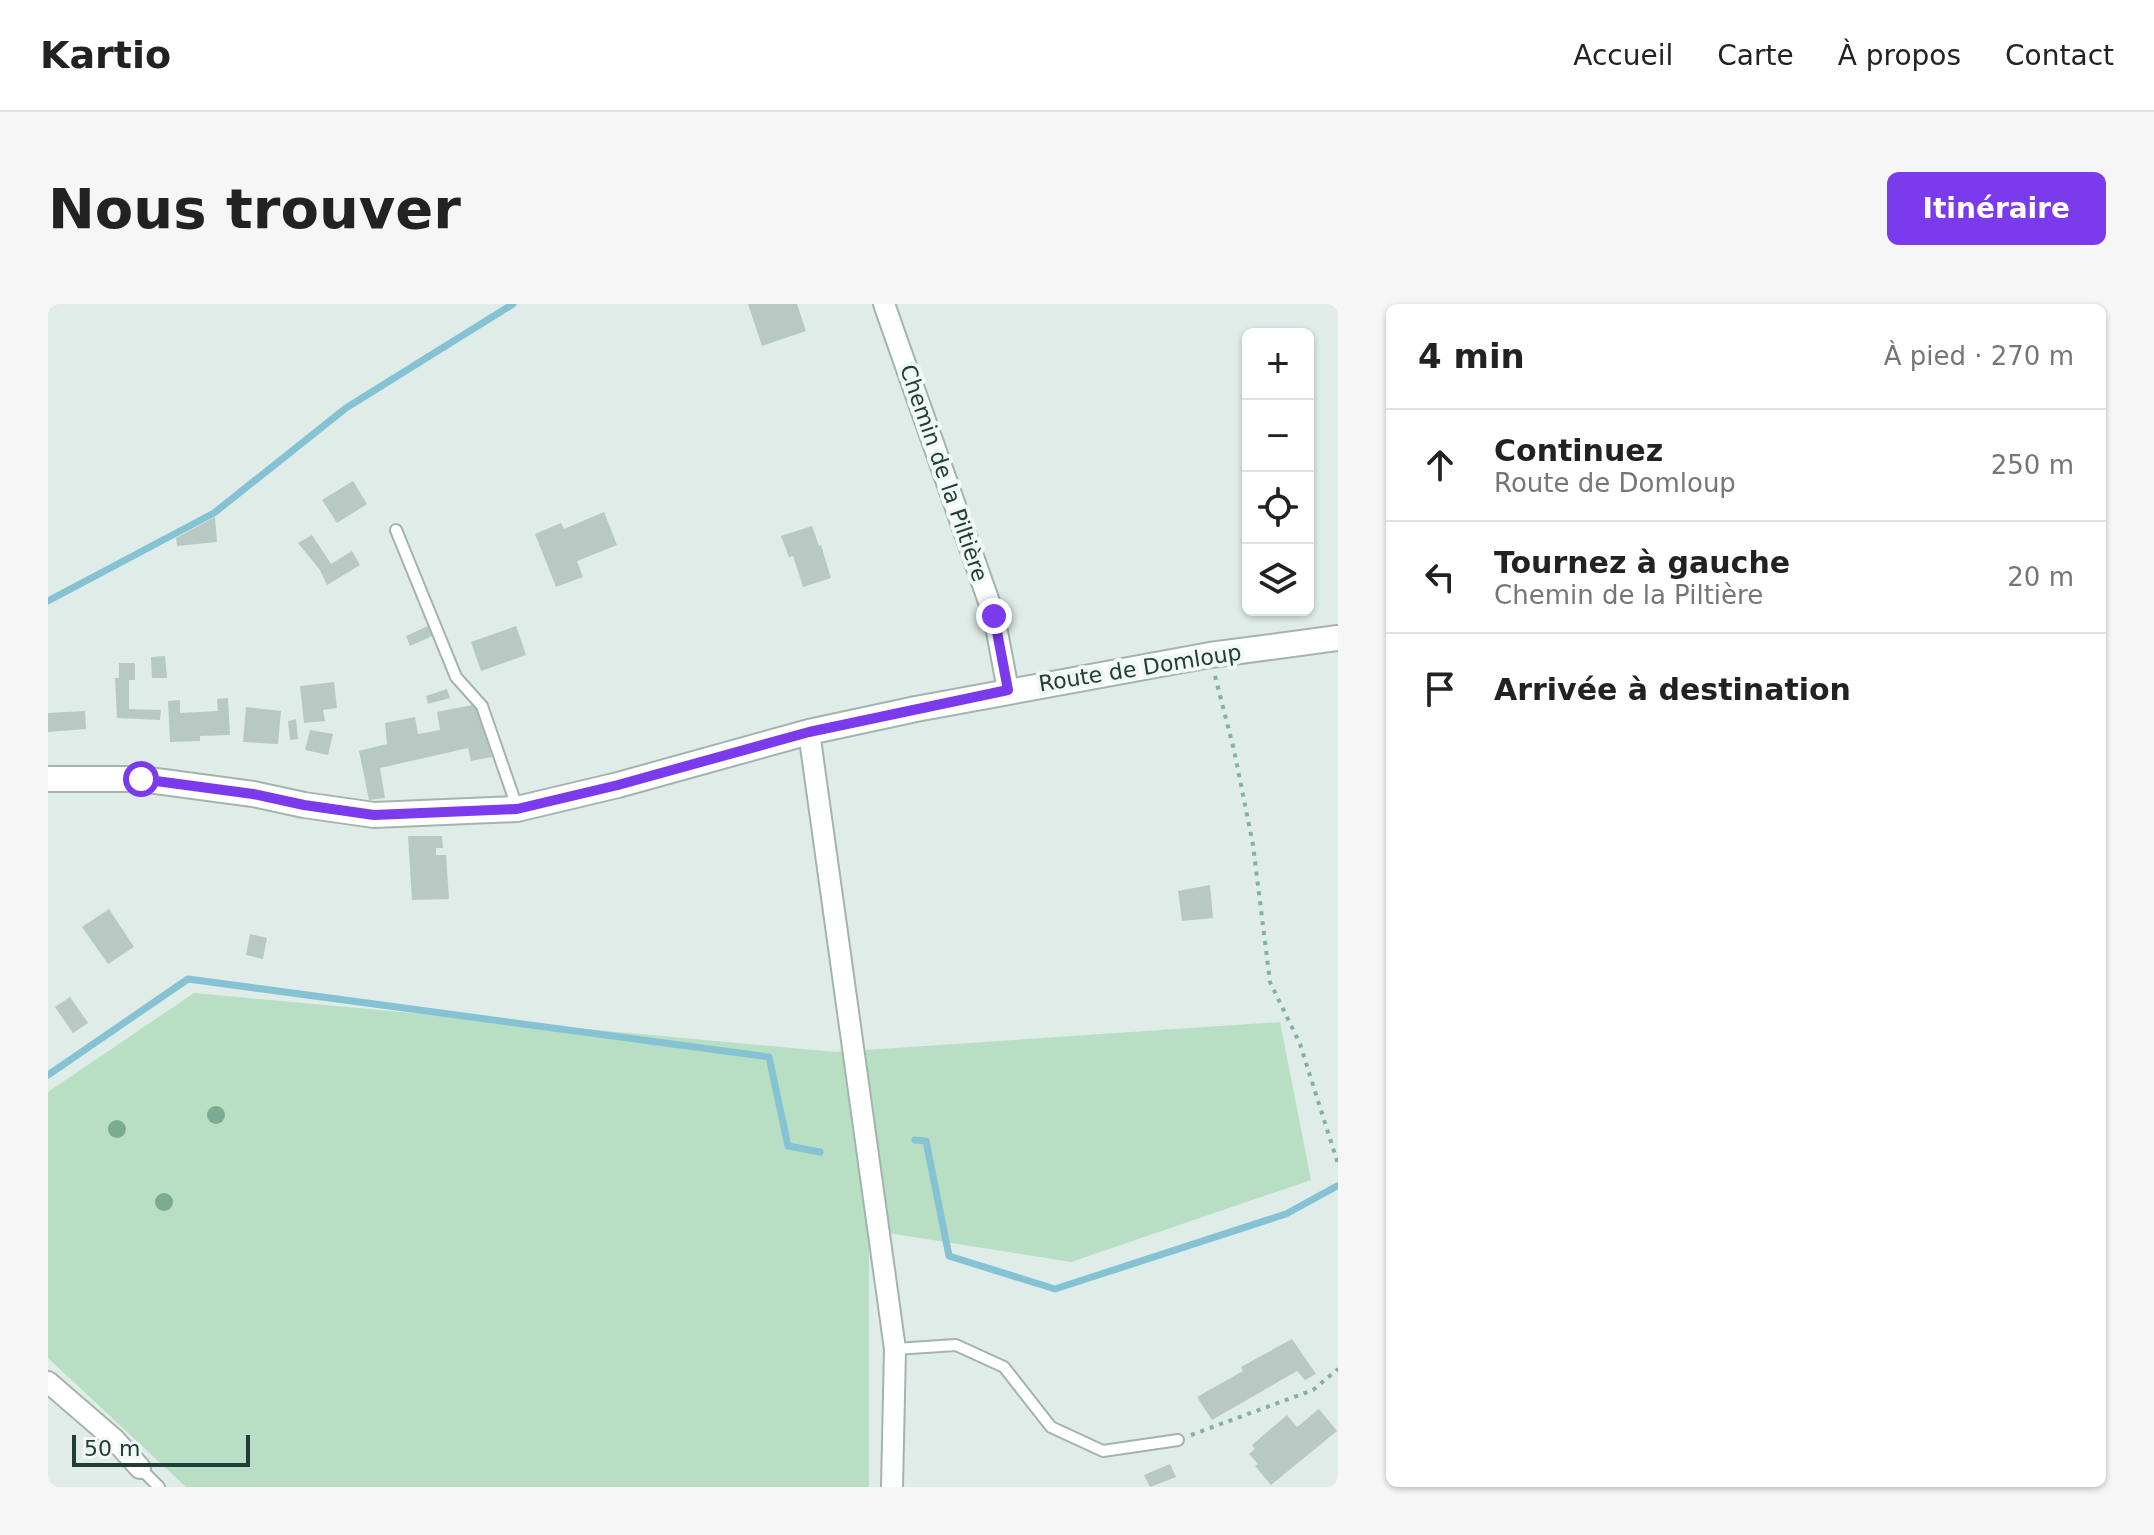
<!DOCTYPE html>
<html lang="fr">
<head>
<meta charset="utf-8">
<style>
  :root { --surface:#fff; --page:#f6f6f6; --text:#222; --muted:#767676; --line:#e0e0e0; --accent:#7c3aed }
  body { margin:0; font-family:"DejaVu Sans",sans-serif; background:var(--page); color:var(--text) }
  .controls { position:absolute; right:24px; top:24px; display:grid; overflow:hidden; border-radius:12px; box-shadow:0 2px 6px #0004 }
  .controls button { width:72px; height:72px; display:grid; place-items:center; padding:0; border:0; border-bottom:2px solid var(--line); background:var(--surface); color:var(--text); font:40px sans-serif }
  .scale { position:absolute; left:24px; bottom:20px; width:178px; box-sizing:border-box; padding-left:8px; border:4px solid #203d37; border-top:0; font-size:22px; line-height:28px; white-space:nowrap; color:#203d37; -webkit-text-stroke:6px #f1f8f5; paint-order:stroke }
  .stop { position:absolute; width:24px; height:24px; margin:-18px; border:6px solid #7c3aed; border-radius:50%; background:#fff }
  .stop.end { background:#7c3aed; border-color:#fff; box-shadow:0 2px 8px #0008 }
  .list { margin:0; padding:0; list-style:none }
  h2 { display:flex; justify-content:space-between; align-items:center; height:104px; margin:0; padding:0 32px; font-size:34px }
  h2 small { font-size:26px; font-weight:400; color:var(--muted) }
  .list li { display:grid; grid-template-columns:52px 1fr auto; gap:24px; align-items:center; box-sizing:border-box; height:112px; padding:0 32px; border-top:2px solid var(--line) }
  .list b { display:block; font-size:30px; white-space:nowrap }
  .list p { margin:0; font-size:26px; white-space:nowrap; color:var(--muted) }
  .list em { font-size:26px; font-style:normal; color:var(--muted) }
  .icon { flex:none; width:44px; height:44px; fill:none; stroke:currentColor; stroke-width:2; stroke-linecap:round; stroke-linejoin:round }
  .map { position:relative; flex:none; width:1290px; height:1183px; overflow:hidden; border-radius:12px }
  header { display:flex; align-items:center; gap:48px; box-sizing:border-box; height:112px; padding:0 40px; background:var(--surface); border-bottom:2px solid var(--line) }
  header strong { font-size:38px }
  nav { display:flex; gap:44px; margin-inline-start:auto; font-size:28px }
  .intro { display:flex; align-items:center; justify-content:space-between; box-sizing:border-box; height:192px; padding:0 48px }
  h1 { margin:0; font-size:56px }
  .button { padding:20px 36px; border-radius:12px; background:var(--accent); color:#fff; font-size:28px; font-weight:700 }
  main { display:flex; gap:48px; padding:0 48px }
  aside { flex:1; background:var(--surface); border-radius:12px; box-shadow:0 2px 6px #0004 }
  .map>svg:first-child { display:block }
</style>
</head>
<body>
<header>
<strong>Kartio</strong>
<nav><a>Accueil</a><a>Carte</a><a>À propos</a><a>Contact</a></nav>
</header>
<div class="intro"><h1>Nous trouver</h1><a class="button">Itinéraire</a></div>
<main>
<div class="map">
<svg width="1290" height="1183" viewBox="0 0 1290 1183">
  <rect width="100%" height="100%" fill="#e0ece7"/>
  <!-- green -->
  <path fill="#b8dec4" d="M 146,689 L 788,748 L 1232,718 L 1263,876 L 1023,958 L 821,926 L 821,1183 L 138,1183 L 0,1054 L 0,788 Z"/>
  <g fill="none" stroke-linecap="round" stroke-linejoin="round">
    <!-- stream -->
    <g stroke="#85c3d4" stroke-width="7">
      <path d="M 0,297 L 166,209 L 298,104 L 465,0"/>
      <path d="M 0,771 L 140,675 L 721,753 L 740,842 L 772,848"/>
      <path d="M 867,836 L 878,837 L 901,952 L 1007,985 L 1238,910 L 1289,882"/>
    </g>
  </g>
  <!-- building -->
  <g fill="#b8c9c3">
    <path d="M 700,0 L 749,0 L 758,27 L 714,42 Z"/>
    <path d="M 305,177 L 319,200 L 289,219 L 274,196 Z"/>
    <path d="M 556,208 L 569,241 L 529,257 L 535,273 L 508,283 L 487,230 L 513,219 L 516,225 Z"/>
    <path d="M 167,213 L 169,238 L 129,242 L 128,234 Z"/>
    <path d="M 764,222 L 771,242 L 773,241 L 783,274 L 755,283 L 745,252 L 741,253 L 733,232 Z"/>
    <path d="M 264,231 L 283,260 L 304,247 L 312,261 L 279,281 L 272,266 L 250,239 Z"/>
    <path d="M 380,322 L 384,332 L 362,342 L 358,332 Z"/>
    <path d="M 468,322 L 478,351 L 433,367 L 423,338 Z"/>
    <path d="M 117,352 L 119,374 L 104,374 L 103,353 Z"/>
    <path d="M 71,359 L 87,359 L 87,376 L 81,376 L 81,405 L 113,406 L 112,416 L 69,414 L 67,374 L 71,374 Z"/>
    <path d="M 286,378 L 289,404 L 275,406 L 277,417 L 256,419 L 252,382 Z"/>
    <path d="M 399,385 L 402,394 L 380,400 L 378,392 Z"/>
    <path d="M 180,394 L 182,431 L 152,432 L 152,437 L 122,438 L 120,397 L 132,396 L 132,409 L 170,407 L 169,395 Z"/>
    <path d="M 429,400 L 444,453 L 423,457 L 420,444 L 332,464 L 337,494 L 321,496 L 311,447 L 339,440 L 337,419 L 367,413 L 370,430 L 392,426 L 389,408 Z"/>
    <path d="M 198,403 L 233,407 L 230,440 L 195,438 Z"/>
    <path d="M 37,407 L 38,425 L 0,428 L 0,409 Z"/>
    <path d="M 248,415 L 250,435 L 242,436 L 240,417 Z"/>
    <path d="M 262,426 L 285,430 L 280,451 L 257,446 Z"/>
    <path d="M 360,532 L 394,532 L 395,544 L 388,544 L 388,551 L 398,551 L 401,595 L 364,596 Z"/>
    <path d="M 1162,581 L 1165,614 L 1134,617 L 1130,587 Z"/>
    <path d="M 61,605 L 86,643 L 60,660 L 34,623 Z"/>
    <path d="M 202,630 L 219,634 L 215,655 L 198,651 Z"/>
    <path d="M 22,693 L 40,719 L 25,729 L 7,703 Z"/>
    <path d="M 1244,1035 L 1268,1070 L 1257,1076 L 1249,1067 L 1164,1116 L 1149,1093 L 1195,1067 L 1193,1063 Z"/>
    <path d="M 1271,1105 L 1289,1127 L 1223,1181 L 1207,1162 L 1210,1160 L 1201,1150 L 1207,1145 L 1204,1141 L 1239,1111 L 1249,1123 Z"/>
    <path d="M 1122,1160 L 1128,1173 L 1102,1183 L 1096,1171 Z"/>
  </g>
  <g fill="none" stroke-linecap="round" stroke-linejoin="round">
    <defs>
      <g id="service">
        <path d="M 348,226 L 408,373 L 434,402 L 469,503"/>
        <path d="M 847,1045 L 908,1041 L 956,1063 L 1003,1123 L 1055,1147 L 1130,1136"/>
        <path d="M 92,1164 L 111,1183"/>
      </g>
      <g id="minor">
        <path d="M 836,0 L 946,312 L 960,386"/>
        <path d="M 761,428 L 847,1045 L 844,1183"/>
        <path d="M 0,1078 L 66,1135 L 92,1164"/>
      </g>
      <path id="tertiary" d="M 0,475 L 93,475 L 205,490 L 256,501 L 326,511 L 469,505 L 570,481 L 761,428 L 868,405 L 1162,351 L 1290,334"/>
    </defs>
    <!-- service casing -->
    <use href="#service" stroke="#a3b4af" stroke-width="14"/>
    <!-- minor casing -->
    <use href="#minor" stroke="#a3b4af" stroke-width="24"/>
    <!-- tertiary casing -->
    <use href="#tertiary" stroke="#a3b4af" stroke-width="28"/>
    <!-- path -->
    <g stroke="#7fb1a4" stroke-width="4" stroke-dasharray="4 6" stroke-linecap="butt">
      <path d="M 1167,372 L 1186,446 L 1205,541 L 1222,678 L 1252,740 L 1290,860"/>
      <path d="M 1143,1131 L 1265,1086 L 1290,1065"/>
    </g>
    <!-- service -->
    <use href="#service" stroke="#fff" stroke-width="10"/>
    <!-- minor -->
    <use href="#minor" stroke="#fff" stroke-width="20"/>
    <!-- tertiary -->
    <use href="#tertiary" stroke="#fff" stroke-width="24"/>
  </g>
  <!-- trees -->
  <g fill="#7bab91">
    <circle cx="168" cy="811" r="9"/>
    <circle cx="69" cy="825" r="9"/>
    <circle cx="116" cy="898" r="9"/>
  </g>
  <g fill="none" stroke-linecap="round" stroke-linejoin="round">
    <!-- route -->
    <path stroke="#7c3aed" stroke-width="10" d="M 93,475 L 205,490 L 256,501 L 326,511 L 469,505 L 570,481 L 761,428 L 960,386 L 946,312"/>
  </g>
  <g text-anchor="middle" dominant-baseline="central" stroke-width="8" stroke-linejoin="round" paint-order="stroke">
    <!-- street labels -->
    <g font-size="22" fill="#203d37" stroke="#f1f8f5">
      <text transform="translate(896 169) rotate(71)">Chemin de la Piltière</text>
      <text transform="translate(1092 364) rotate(-9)">Route de Domloup</text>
    </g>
  </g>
</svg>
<div class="controls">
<button>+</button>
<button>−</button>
<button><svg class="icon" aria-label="locate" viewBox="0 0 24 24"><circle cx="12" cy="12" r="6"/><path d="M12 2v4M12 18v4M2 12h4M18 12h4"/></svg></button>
<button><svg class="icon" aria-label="layers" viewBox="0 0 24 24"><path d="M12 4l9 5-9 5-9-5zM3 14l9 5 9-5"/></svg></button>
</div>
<div class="scale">50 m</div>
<div class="stop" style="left:93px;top:475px"></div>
<div class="stop end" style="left:946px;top:312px"></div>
</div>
<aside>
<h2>4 min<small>À pied · 270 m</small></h2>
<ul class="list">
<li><svg class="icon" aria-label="ahead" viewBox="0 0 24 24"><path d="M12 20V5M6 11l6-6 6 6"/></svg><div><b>Continuez</b><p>Route de Domloup</p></div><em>250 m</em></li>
<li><svg class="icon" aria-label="left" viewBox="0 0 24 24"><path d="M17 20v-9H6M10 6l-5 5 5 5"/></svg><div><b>Tournez à gauche</b><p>Chemin de la Piltière</p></div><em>20 m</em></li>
<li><svg class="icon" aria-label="arrive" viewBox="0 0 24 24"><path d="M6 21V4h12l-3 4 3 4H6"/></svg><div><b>Arrivée à destination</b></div></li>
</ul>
</aside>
</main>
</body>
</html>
